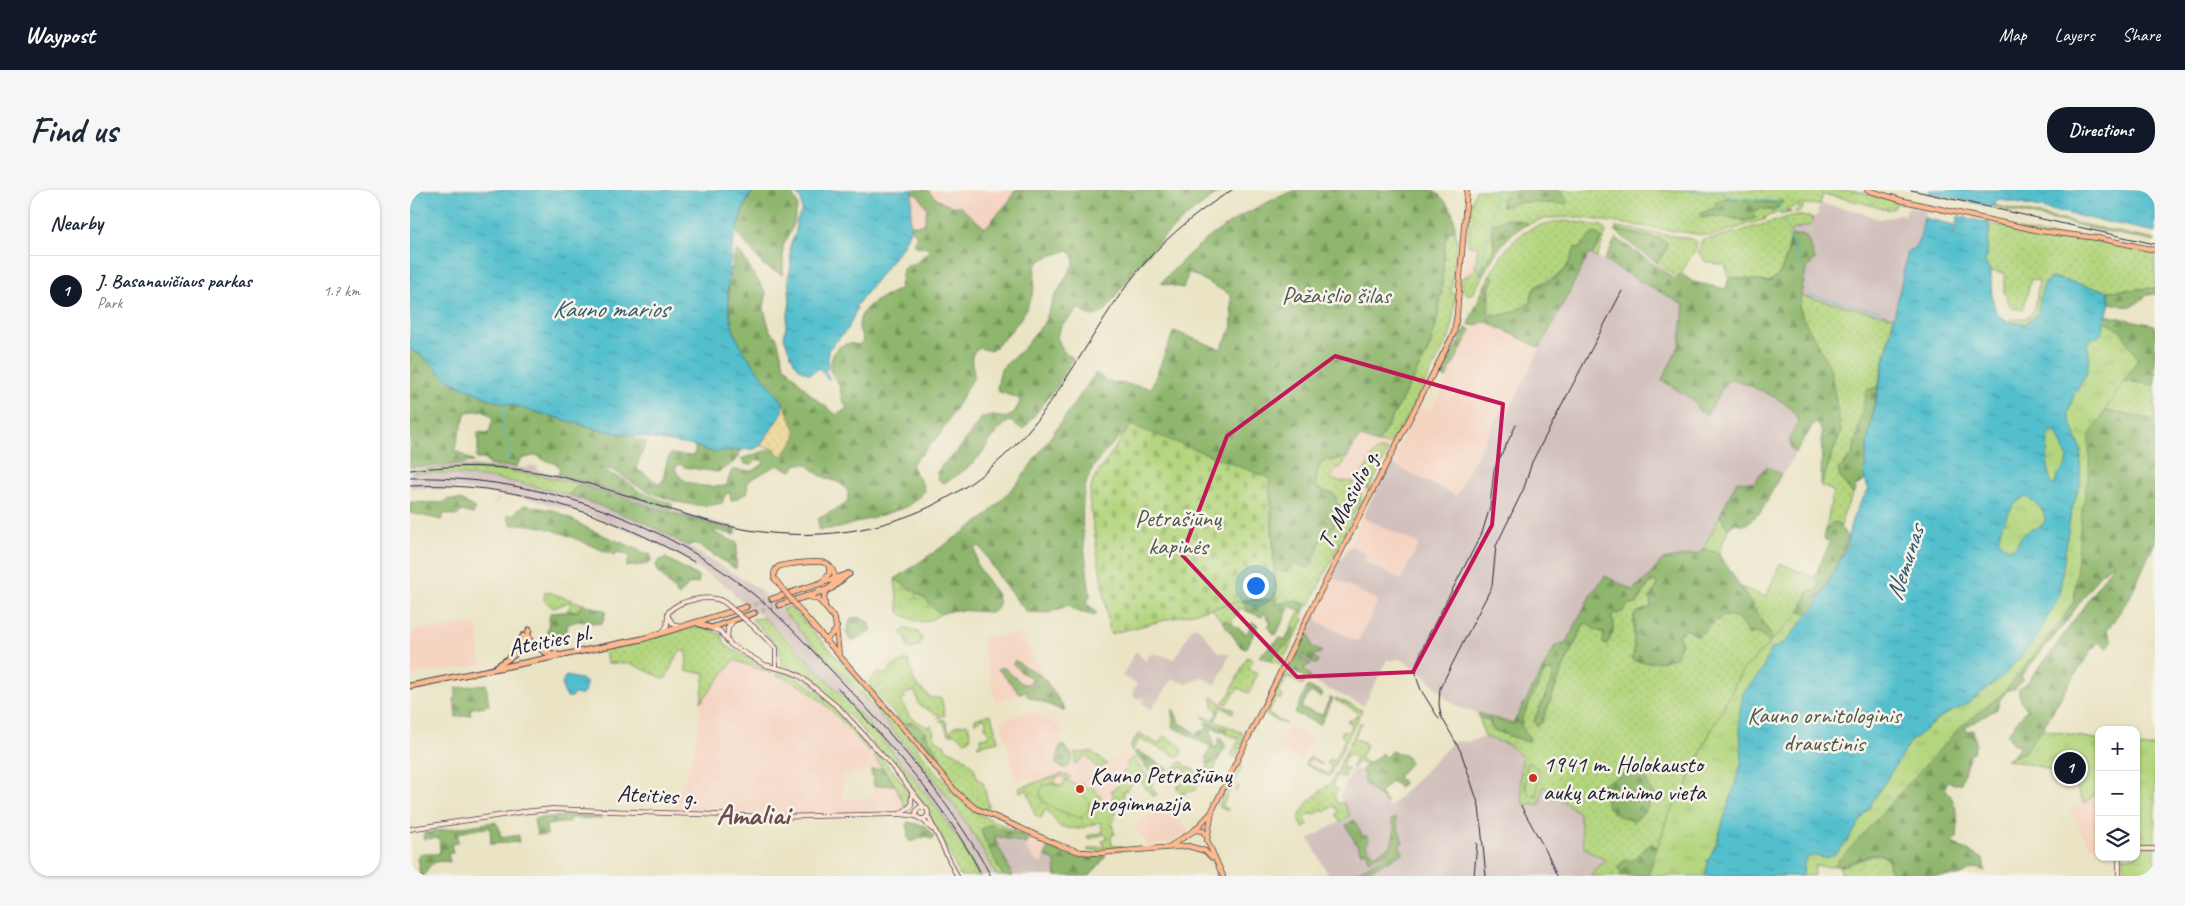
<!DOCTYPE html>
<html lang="en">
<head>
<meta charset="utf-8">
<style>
  :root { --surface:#fff; --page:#f6f6f7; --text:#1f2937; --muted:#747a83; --line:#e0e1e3; --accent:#111827 }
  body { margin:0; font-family:Caveat,sans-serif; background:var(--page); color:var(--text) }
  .controls { position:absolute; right:15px; bottom:15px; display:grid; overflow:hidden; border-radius:10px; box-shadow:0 1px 4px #0004 }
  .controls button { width:45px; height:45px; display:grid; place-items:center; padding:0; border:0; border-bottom:1px solid var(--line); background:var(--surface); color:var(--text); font:25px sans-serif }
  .you { position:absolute; left:845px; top:395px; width:18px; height:18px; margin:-12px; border:4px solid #fff; border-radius:50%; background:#1a73e8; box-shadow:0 0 0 8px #1a73e833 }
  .badge { display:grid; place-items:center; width:32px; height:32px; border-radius:50%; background:var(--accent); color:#fff; font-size:16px; font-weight:700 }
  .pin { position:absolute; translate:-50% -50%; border:2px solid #fff; box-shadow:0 1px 5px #0006 }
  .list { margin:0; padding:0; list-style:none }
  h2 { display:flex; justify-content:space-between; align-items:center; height:65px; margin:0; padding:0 20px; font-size:21px }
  h2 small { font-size:16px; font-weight:400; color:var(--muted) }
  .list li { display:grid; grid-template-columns:32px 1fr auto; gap:15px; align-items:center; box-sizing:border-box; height:70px; padding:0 20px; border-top:1px solid var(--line) }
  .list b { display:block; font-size:19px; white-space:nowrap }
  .list p { margin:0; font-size:16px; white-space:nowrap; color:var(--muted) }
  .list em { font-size:16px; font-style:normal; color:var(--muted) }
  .icon { flex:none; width:28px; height:28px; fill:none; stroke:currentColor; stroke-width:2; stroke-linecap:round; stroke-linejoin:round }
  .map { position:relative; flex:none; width:1745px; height:686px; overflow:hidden; border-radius:20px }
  header { display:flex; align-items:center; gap:30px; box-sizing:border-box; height:70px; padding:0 25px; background:var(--accent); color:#fff }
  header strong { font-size:24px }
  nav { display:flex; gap:28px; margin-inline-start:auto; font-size:18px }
  .intro { display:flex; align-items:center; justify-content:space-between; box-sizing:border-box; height:120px; padding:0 30px }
  h1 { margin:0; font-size:35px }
  .button { padding:12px 22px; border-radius:20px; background:var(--accent); color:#fff; font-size:18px; font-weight:700 }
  main { display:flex; gap:30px; padding:0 30px }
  aside { flex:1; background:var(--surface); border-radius:20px; box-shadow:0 1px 4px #0004 }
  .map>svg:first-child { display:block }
</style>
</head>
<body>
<header>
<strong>Waypost</strong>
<nav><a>Map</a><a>Layers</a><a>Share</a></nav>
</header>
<div class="intro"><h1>Find us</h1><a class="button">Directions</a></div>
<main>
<aside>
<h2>Nearby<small></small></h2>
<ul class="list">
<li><span class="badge">1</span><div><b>J. Basanavičiaus parkas</b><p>Park</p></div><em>1.7 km</em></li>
</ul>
</aside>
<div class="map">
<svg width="1745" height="686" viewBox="0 0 1745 686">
  <defs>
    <pattern id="grass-dots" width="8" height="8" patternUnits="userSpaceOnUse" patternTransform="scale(1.25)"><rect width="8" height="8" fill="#b3d57d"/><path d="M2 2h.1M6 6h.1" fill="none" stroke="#9ab76d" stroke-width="1.8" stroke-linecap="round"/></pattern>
    <pattern id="forest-firs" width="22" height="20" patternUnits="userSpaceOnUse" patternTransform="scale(1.25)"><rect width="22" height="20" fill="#8eb66c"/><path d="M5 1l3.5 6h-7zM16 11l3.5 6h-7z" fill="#74945a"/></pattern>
    <pattern id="wetland-marsh" width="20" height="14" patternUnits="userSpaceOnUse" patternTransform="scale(1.25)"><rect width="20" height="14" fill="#b3d57d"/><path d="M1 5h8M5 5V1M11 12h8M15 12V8" fill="none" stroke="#9ab76d"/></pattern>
    <pattern id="sand-dots" width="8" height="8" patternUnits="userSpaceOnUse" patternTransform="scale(1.25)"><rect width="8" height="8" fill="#eeda9e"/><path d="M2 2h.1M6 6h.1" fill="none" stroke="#ccbb89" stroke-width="1.8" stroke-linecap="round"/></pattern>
    <pattern id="cemetery-stones" width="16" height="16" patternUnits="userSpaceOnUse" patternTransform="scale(1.25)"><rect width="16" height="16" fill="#b3d57d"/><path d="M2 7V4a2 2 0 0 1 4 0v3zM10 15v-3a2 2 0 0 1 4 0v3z" fill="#9ab76d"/></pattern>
    <pattern id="park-tufts" width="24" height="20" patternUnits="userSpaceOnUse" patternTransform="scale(1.25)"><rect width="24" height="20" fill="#b3d57d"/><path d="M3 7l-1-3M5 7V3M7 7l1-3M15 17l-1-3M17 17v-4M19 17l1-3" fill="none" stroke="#9ab76d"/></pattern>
    <pattern id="water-ripples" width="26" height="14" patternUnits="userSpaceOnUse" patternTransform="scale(1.25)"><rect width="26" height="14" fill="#53bfcd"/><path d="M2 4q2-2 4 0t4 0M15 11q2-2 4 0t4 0" fill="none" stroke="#449ba8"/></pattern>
  </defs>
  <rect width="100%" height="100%" fill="#f7f3e8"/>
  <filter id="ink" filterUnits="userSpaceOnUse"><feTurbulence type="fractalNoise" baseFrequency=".02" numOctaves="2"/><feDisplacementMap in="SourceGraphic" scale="10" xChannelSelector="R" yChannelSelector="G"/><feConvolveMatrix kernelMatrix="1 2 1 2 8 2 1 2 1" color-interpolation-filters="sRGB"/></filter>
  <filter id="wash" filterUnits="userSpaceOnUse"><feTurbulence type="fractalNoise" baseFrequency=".0096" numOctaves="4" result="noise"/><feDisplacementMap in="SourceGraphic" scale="20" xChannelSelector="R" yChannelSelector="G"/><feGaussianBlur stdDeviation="1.12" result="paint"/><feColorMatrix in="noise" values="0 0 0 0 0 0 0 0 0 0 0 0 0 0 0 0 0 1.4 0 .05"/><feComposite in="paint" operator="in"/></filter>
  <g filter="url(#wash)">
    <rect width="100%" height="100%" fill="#eae4c5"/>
    <!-- built -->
    <g fill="#f5d3c1">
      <path d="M 518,0 L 605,0 L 601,9 L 575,38 L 546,17 L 528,10 Z"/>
      <path d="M 503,3 L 509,6 L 517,15 L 513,36 L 500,35 Z"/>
      <path d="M 1057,55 L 1068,57 L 1065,81 L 1052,88 Z"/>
      <path d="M 1073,132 L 1092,138 L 1094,142 L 1130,158 L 1096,227 L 1089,224 L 1046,306 L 980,273 L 1010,216 L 1020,221 L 1036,195 L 1036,188 L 1061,140 Z"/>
      <path d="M 951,247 L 962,253 L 981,253 L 959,299 L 951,306 L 944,292 L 927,291 L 921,288 L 926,278 L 930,278 L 948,248 Z"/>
      <path d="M 953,327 L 1009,354 L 991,390 L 954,371 L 957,364 L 942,356 L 937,359 Z"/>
      <path d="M 921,386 L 968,411 L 948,452 L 909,432 L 903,425 L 903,422 Z"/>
      <path d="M 67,434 L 71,475 L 0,485 L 0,441 Z"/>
      <path d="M 612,443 L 634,487 L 616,503 L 586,511 L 571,448 Z"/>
      <path d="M 324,470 L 383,491 L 405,507 L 431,530 L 473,578 L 432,585 L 432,609 L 464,609 L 464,596 L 485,595 L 496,619 L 386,625 L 265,621 L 263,619 L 264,609 L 278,581 L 283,564 L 291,524 L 291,512 Z"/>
      <path d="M 622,522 L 652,539 L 650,555 L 654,556 L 662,563 L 682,562 L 697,574 L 715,560 L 732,582 L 706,604 L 704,616 L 626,594 L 623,587 L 606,590 L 591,530 Z"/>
      <path d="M 878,535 L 903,548 L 892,571 L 866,559 Z"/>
      <path d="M 1689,601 L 1689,656 L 1680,657 L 1660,621 Z"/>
      <path d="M 753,612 L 779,641 L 762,652 L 736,656 L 734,650 L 724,637 Z"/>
      <path d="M 619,645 L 640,654 L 631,675 L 626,671 L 616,659 Z"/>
    </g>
    <!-- industrial -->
    <g fill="#d1c0bc">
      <path d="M 1410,14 L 1444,20 L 1468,29 L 1482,27 L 1490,23 L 1493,27 L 1499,17 L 1516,21 L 1508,53 L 1504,59 L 1498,62 L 1484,127 L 1391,106 L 1396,80 L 1405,69 L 1397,48 L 1392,45 L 1381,46 L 1382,40 L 1400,35 L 1403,28 L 1407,25 Z"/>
      <path d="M 1179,63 L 1274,115 L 1270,154 L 1252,190 L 1283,210 L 1289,221 L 1297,225 L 1316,192 L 1323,189 L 1364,207 L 1384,222 L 1388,233 L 1379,248 L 1381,259 L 1385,263 L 1377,280 L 1371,284 L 1356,276 L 1344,293 L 1327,291 L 1290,363 L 1252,370 L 1238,388 L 1222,400 L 1194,386 L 1180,406 L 1156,455 L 1146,456 L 1103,534 L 1047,517 L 1035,507 L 1016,487 L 993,470 L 987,469 L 982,471 L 977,469 L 954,516 L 879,480 L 877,475 L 903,422 L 909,432 L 948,452 L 968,411 L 921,386 L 937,359 L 942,356 L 957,364 L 954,371 L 991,390 L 1009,354 L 953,327 L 980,273 L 1046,306 L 1089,223 L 1096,226 Z"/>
      <path d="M 37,274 L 119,278 L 119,275 L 128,277 L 127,280 L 175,291 L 290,328 L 327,337 L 327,340 L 303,335 L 169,294 L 124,283 L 65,278 L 4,282 L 5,283 L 42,284 L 100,291 L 129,296 L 182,312 L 257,344 L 346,397 L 388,436 L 387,438 L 505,563 L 557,632 L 587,686 L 570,686 L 556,660 L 531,623 L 491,571 L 375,445 L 324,405 L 322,400 L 260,360 L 220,341 L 179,325 L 123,310 L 93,304 L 52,299 L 0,298 L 0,278 Z"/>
      <path d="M 783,436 L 789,438 L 808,462 L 820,464 L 806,495 L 792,487 L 777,494 L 766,490 L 761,490 L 741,520 L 731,512 L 735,509 L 734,507 L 728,509 L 723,505 L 723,501 L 727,494 L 712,486 L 726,461 L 736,472 L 739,464 L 742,466 L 744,463 L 765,469 Z"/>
      <path d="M 1077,546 L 1099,555 L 1112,567 L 1110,591 L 1113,614 L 1133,596 L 1169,623 L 1174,658 L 1195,670 L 1180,686 L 919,686 L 899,649 L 940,626 L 930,607 L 943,578 L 954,583 L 954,593 L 980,617 L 1041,554 L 1047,551 L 1058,552 Z"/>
      <path d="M 586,645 L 617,654 L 616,659 L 626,671 L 631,674 L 635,666 L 644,669 L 646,686 L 603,686 L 585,649 Z"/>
    </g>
    <!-- grass -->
    <g fill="url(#grass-dots)" stroke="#6a7c5c" fill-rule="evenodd">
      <path d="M 1066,0 L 1099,0 L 1091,16 L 1092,17 L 1109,12 L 1158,13 L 1147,0 L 1443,0 L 1488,12 L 1484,18 L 1479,20 L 1429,7 L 1412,5 L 1410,15 L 1394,14 L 1391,22 L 1385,22 L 1390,14 L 1375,21 L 1382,22 L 1371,25 L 1369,22 L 1353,28 L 1356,29 L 1301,46 L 1166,27 L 1137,28 L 1118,34 L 1105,29 L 1093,29 L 1083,35 C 1080,42 1084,47 1084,55 C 1084,64 1075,73 1070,81 L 1069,83 L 1073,85 L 1064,102 L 1059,105 L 1052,99 L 1052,88 L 1065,81 L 1068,57 L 1059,56 L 1058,51 L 1060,16 ZM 1317,8 L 1365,13 L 1362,21 L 1350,17 L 1343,25 L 1345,28 L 1334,30 L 1302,26 L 1306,17 Z"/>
      <path d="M 1584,15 L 1745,50 L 1745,52 L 1584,17 Z"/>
      <path d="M 1386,25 L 1403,28 L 1400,35 L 1382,40 C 1380,55 1375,87 1358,92 L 1319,87 L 1315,75 L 1296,72 L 1288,62 L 1292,50 L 1306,48 Z"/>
      <path d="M 1158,31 L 1192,36 L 1196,42 L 1187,68 L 1182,65 L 1192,49 L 1174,53 L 1169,59 L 1164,60 C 1163,90 1130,88 1123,100 C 1121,104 1121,108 1121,112 C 1106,121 1095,128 1078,124 L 1081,85 L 1079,86 C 1100,50 1114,33 1158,31 Z"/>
      <path d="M 1584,34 L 1622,43 L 1685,50 L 1745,63 L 1745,98 L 1698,101 L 1644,88 L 1640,88 L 1627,125 L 1614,134 L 1599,132 L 1601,129 C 1629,132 1625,112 1629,91 L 1621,89 L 1613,120 L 1601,118 L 1594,101 L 1595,83 L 1581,81 L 1575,73 L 1580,36 L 1583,36 Z"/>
      <path d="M 1206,37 L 1282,49 L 1287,52 L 1285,60 L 1268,88 L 1247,73 L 1256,60 L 1257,53 L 1251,49 L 1205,40 Z"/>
      <path d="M 1045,38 L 1047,52 L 1041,103 L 1046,104 L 1040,146 L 985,249 L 979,254 L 968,253 L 1017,163 C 1032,127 1032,90 1035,51 L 1039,42 Z"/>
      <path d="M 1391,106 L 1484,127 L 1468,197 L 1459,200 L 1443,263 L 1440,268 L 1434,273 L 1430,287 L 1443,304 L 1433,325 L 1431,337 L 1425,332 L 1415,345 L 1423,301 L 1411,296 L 1431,240 L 1392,126 L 1389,116 Z"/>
      <path d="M 1676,185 L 1745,195 L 1745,230 L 1660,214 Z"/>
      <path d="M 969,260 L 976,260 L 978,262 L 959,299 L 956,299 L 951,287 L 964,263 Z"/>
      <path d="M 937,268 L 930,278 L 926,278 L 921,288 L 927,291 L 944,292 L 951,304 L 951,310 L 899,416 L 884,410 L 865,415 L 865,379 L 876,382 L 885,374 L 896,377 L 908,361 L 911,348 L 922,339 L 932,317 L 927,314 L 925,306 L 907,298 C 904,290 907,278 913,271 Z"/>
      <path d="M 39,278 C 84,277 126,283 169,294 L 159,305 C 108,291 57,282 4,283 L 4,281 Z"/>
      <path d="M 1310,325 L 1318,339 L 1309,363 L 1293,359 Z"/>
      <path d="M 1370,373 L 1404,388 L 1410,396 L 1406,401 L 1399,401 L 1385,432 L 1364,450 L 1328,396 L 1356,407 Z"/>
      <path d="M 1243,390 L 1246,392 L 1247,397 L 1240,408 L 1241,417 L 1226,423 L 1224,426 L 1224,464 L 1221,468 L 1227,472 L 1272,453 L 1267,445 L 1276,439 L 1288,446 L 1307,430 L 1318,425 L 1326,427 L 1339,445 C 1351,439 1357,451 1364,459 L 1332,481 L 1296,551 L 1274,602 L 1258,625 L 1301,661 L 1233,660 C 1226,669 1218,672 1211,681 L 1212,686 L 1180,686 L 1195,670 L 1174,658 L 1169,623 L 1133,596 L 1130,614 L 1113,614 L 1110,591 L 1112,567 L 1099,555 L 1075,547 L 1069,527 L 1079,531 L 1083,540 L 1118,552 L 1120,548 C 1117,544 1112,540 1111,534 C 1110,522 1129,493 1135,482 L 1142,481 L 1144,486 L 1125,528 L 1132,532 L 1153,478 L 1174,434 L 1177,433 L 1184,439 L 1194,443 L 1204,423 L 1213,421 L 1219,413 L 1224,415 C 1232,410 1235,397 1243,390 ZM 1222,580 L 1245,605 L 1233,623 L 1224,631 L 1208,588 Z"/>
      <path d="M 135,401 L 173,414 L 168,421 L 157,421 L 161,415 L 159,412 L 143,418 L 134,410 Z"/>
      <path d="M 832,411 L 839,422 L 830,418 L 822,431 L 822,436 L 818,431 L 812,431 L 801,418 Z"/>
      <path d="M 380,416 L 480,525 L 542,601 L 554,613 L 569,624 L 617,647 L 609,646 L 580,635 L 572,644 L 593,686 L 587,686 C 539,591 461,516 387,438 L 388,436 L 374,423 L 373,419 L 371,420 Z"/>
      <path d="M 889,422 L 893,423 L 891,427 L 894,429 L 871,474 L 860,471 L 865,463 L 880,452 L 882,438 L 875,450 Z"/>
      <path d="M 354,428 C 387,458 419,492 450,525 C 496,576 538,627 570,686 L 550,686 L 533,650 L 521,629 L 519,617 L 513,613 L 495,588 L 441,527 L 387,481 L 371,473 L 369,457 L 342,429 Z"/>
      <path d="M 290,436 L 311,444 L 315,454 L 320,458 L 360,480 L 362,484 L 324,470 L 291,512 L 295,483 L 276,481 L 277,461 L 271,461 L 268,464 L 255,489 L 222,474 L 197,473 L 195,459 Z"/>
      <path d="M 837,467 L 843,470 L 839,479 L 847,484 L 839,503 L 828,498 L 817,514 L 812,512 L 819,505 Z"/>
      <path d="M 498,470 L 505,493 L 521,508 L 531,508 L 535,525 L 527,528 L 529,526 L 528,523 L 526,524 L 509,515 L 505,501 L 494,504 L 495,508 L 491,510 L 499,526 L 519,538 L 521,535 L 526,550 L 535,555 L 535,558 C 549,565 566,571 567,589 L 573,592 L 579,617 L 576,617 L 576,621 L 562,613 L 562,611 L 546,598 L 525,571 L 531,568 L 516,546 L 502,532 L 493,534 L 459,495 L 460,490 L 468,483 L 477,484 L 482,476 Z"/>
      <path d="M 368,482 C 396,482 446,538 465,560 L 464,563 L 462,560 L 459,562 C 435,534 402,494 365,485 Z"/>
      <path d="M 875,483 L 895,492 L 892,495 L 877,487 L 869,503 L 873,506 L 871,510 L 866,508 L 858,524 L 876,534 L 874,534 L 854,524 Z"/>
      <path d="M 802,507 L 810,512 L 810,514 L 824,520 L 823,523 L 811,517 L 805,531 L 833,543 L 831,547 L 834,549 L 825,568 L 821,566 L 829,549 L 815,543 L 816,539 L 798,533 L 797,536 L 794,533 L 797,530 L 792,526 L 803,530 L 808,522 L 803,517 Z"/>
      <path d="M 926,508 L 952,520 L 919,587 L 894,574 L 900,567 L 913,575 L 900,568 L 897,574 L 918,584 L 922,576 L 916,573 L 919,569 L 924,571 L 935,548 L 931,545 L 933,541 L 938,543 L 942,534 L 937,531 L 944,529 L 948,522 L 925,510 Z"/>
      <path d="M 579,524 L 581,525 L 588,551 L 567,556 L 571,551 L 570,548 L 578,547 L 579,545 L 575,537 L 576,530 L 573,528 L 565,533 L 565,529 Z"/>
      <path d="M 533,529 L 535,530 L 540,543 L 545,536 L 558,534 L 561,548 L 555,551 L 546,544 L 538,544 L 533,531 L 529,531 Z"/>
      <path d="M 950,533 L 952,533 L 944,548 L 954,552 L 956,556 L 950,568 L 957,573 L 955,575 L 947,571 L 943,578 L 942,577 L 946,568 L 937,564 L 932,576 L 939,580 L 936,581 L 928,578 Z"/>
      <path d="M 729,543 L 748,554 L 754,546 L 771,556 L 772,562 L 769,567 L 729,549 L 722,561 L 720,557 Z"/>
      <path d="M 682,562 L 697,574 L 689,580 L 676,565 L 664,575 L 666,565 L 664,563 Z"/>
      <path d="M 466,565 L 469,566 C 479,577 509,604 496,619 L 485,595 L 464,567 Z"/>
      <path d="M 810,566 L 800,587 L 797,587 L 796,591 L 792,589 L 784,601 L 774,602 L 774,606 L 766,598 L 783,586 L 781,584 L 777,587 L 775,584 L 777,582 L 772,576 L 761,584 L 759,582 L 772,571 L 775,575 L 792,585 L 799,574 Z"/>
      <path d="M 723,567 L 743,594 L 740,596 L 747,604 L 743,607 L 733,595 L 733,591 L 728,593 L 726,591 L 713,603 L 714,609 L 708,617 L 710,620 L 704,625 L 706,628 L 701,632 L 705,644 L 701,646 L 702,656 L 712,656 L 712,660 L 678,661 L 678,659 L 695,656 L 692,651 L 697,648 L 695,644 L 679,649 L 677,646 L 693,642 L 690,632 L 669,639 L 650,637 L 636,619 L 631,628 L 625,625 L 618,601 L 617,600 L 610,602 L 609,598 L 652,584 L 661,587 L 658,590 L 650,586 L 646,588 L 644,593 L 665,602 L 671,593 L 677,600 L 682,596 L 697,614 L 704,606 L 701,601 L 713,592 L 711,584 L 719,577 L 716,573 Z"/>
      <path d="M 828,575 L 832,577 L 824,594 L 829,597 L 827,602 L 821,599 L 812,616 L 818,619 L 817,621 L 808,616 Z"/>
      <path d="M 928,580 L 935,583 L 936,586 L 935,588 L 927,585 L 922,596 L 929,600 L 924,606 L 928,614 L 933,612 L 940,626 L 930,632 L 926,624 L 929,622 L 924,616 L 914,622 L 913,620 L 903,625 L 902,623 L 894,628 L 898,634 L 894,639 L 889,631 L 890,625 L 898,612 L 922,591 Z"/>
      <path d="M 1468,664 C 1480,668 1480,674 1481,686 L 1433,686 L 1429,677 Z"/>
    </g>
    <!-- forest -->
    <g fill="url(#forest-firs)" stroke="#586c54">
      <path d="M 343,0 L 380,0 L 388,15 L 382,38 L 373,56 L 373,85 L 353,75 L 326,41 L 336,13 Z"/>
      <path d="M 503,0 L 518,0 C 524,9 538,18 549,16 L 575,38 L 601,9 L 605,0 L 813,0 C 759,36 732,66 696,120 C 685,128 679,128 670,118 L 651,136 L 647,147 L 653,161 L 663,168 L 647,196 L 616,236 L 612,239 L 600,231 C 583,240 579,257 566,270 C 557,280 546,286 534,293 L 531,292 L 528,289 L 527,283 L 531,276 L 547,262 L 572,227 C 591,222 598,238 610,212 L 608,208 L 589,202 L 587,198 L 591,179 L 613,159 L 634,133 L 643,110 L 664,73 L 664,66 L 657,60 C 648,65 632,66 626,75 C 624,80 625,95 623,102 C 617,125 598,146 581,161 L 570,158 C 556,165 564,175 564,187 L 529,246 L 501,275 L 513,295 L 514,302 L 498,316 L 491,319 L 429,338 L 409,340 L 408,329 L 436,314 L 438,309 L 438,301 L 430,293 L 409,285 L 397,274 L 386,274 L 382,281 L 367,275 L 338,291 L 337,303 L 321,311 L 320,303 L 316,303 L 312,313 C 285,321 250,308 226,295 C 210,286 209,279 188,278 L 216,291 L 230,302 L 262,314 L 262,319 L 147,284 L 151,281 L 147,274 L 134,270 L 127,265 L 111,269 L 106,277 L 79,275 L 75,269 L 67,269 L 66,267 L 68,262 L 68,242 L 79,243 L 83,228 L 73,220 L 56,222 L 44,261 L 49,262 L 64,272 L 56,272 L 53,274 L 0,277 L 0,159 L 17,170 L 38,190 L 79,209 L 191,240 L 224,245 L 225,249 L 236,252 C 233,263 228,269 227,279 L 249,294 L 253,291 L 257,270 L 261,264 L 281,266 L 285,264 L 285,256 L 302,262 L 332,260 L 324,272 L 308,282 L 274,277 L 270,274 L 265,278 C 271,298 299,297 316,296 L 322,280 L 343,281 L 353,274 L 354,270 L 347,270 L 342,275 L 335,274 L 331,269 L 364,258 L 370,265 L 379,225 C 364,195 333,172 323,138 C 318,123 319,104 318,88 C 324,80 321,69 327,60 L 329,61 L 356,103 L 354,119 L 360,141 L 367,148 L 374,175 L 402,206 L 427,225 L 437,218 L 432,209 L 429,194 L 420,181 C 420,163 430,149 448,155 L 453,152 C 453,146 449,142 449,137 C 449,113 474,109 490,98 L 493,79 L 497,75 L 506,73 L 519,61 L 517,57 L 506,56 L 504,54 C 509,39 505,48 500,35 L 514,35 L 517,18 L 509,6 L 503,3 Z"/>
      <path d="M 885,0 L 1023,0 C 1037,11 1044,19 1045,38 L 1039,42 L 1035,51 C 1032,90 1032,127 1017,163 L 968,253 C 960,252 955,246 948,248 L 937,268 L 913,271 C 907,277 904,290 907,298 L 925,305 L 927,314 L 932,319 L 922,339 L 909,352 L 902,375 L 899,378 L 885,374 L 876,382 L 865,379 L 859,288 L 722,236 C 707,250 691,263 681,281 C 664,313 677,371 680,406 L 676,415 L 680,416 L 686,422 L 685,426 L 666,421 L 659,415 L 638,423 L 617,422 L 595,396 L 570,356 L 565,358 L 567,375 L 587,405 L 589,415 L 585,421 L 580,422 L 544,420 L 530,424 L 513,407 L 485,389 L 574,328 L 610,290 L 686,183 L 696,191 L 741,198 L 764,141 L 810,159 L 822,139 L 821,105 L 779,82 L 773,98 L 751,93 C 792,47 828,24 885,0 Z"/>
      <path d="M 1099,0 L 1148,0 L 1159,11 L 1156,14 L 1109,12 L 1092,17 L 1091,10 Z"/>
      <path d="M 1317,8 L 1365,13 L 1372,10 L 1373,12 L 1364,21 L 1350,18 L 1343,25 L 1346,28 L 1334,32 L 1334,30 L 1302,26 L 1291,28 L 1290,24 L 1306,17 L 1306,11 Z"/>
      <path d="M 1093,29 L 1105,29 L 1118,34 C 1096,43 1084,65 1073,85 L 1069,83 L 1070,81 C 1075,73 1084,64 1084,55 C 1084,47 1080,42 1083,34 Z"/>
      <path d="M 1205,40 L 1251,49 L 1257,53 L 1256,60 L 1247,73 L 1222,55 Z"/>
      <path d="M 1187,43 L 1192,49 L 1182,65 L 1179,64 L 1130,158 L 1077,132 L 1073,132 L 1065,136 L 1058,134 L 1079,86 L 1083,86 L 1084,89 L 1078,98 L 1080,108 L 1078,124 C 1095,128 1105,121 1121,112 C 1122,91 1133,98 1147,87 C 1157,80 1161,69 1165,57 L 1169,59 L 1181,45 Z"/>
      <path d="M 1392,45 L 1397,48 L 1405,69 L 1396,80 L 1389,116 L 1392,126 L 1420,177 L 1431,240 L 1411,296 L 1412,242 L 1406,231 L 1385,263 L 1381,259 L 1379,248 L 1388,233 C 1387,212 1340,196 1323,189 L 1316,192 L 1297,225 L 1289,221 L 1283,210 L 1252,190 L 1270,154 L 1274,115 L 1194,71 L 1206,48 L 1266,90 L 1272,84 L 1283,92 L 1316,99 L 1319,87 L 1358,92 C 1374,88 1378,60 1381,46 Z"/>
      <path d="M 1745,98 L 1745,104 L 1737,105 C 1720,119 1722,118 1700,113 L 1698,101 Z"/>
      <path d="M 1695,125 L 1745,135 L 1745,195 L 1676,185 L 1692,142 Z"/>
      <path d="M 1056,138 L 1061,140 L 1036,188 L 1030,185 Z"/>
      <path d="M 1468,197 L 1458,248 L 1455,290 L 1446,296 L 1443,304 L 1430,287 L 1428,280 L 1440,268 L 1443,263 L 1456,203 L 1458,200 Z"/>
      <path d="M 1660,214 L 1745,230 L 1745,352 L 1720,407 L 1697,440 L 1702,450 L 1698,458 L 1688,452 L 1662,489 L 1632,539 L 1689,550 L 1689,601 L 1674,613 C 1670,606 1667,597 1663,592 C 1652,580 1612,572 1596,570 L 1603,566 L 1611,554 L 1603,554 L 1597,544 L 1617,519 L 1611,511 L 1608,500 L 1619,490 L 1643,460 L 1705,372 L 1690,384 L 1653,436 L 1611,486 L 1613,489 L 1605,499 L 1598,500 L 1590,509 L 1587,519 L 1555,537 L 1557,541 L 1563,540 L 1566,553 L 1564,561 L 1560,564 L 1551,593 L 1545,594 L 1537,592 L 1535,598 C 1547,612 1549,630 1547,648 L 1541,652 L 1573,669 L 1575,681 C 1560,674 1559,684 1547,686 C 1531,686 1498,686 1481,686 C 1479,639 1442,684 1419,675 Z"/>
      <path d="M 1356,276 L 1371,284 L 1351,322 L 1335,335 L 1325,333 L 1318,339 L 1310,325 L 1327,291 L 1344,293 Z"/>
      <path d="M 169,294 L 303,335 L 327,340 L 325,345 L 305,340 L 305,343 L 327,353 L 326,379 L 285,353 L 278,356 L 233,332 L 159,305 Z"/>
      <path d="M 37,309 L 50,310 L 65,318 L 63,324 L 52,321 L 47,326 L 34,323 L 32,330 L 0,323 L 0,312 L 33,313 Z"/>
      <path d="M 114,315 L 146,321 L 181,340 L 241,365 L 241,371 L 238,374 L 216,377 L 220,366 L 208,362 L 205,365 C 172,354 139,331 102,335 L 97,326 L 104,324 Z"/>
      <path d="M 1425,332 L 1437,345 C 1438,355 1434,358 1431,366 C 1417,400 1396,439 1364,459 L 1351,444 L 1343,443 L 1339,445 L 1326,427 L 1318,425 L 1307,430 L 1288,446 L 1276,439 L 1268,445 L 1272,453 L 1265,468 C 1250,472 1235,476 1220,468 L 1224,464 L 1224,426 L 1226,423 L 1241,417 L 1240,408 L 1247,397 L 1246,392 L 1243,390 L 1233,401 L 1227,414 L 1219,414 L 1209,424 L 1204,423 L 1201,428 L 1204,432 L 1203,442 L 1198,453 L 1195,455 L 1193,452 L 1194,443 L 1184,439 L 1177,433 L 1174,434 L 1153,478 L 1132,532 L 1127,536 L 1124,531 L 1125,528 L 1144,486 L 1142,481 L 1135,482 L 1113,526 L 1111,535 L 1120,550 L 1118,552 L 1083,540 L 1079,531 L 1069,527 L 1068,523 L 1103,534 L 1146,455 L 1156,454 L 1180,406 L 1195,386 L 1222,400 L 1238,388 L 1252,370 L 1290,363 L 1293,359 L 1309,363 L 1364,450 L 1385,432 L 1399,401 L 1406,401 L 1409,399 L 1410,394 L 1404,388 L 1420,352 L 1414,349 C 1415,343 1419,333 1425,332 Z"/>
      <path d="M 256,368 L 289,387 L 288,393 L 279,394 L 269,406 L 248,381 L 246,375 L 250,370 Z"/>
      <path d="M 866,409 L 866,415 L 884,410 L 896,415 L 893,422 L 880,416 L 866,445 L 862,443 L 858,437 L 861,431 L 856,428 L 857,425 L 854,423 L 852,427 L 839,422 L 832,411 Z"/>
      <path d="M 173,414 L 196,421 L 192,434 L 168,431 L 158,434 L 156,444 L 137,443 L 140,423 L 168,421 Z"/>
      <path d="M 451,427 L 459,433 L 462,440 C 456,446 448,447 441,451 L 436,443 L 441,428 Z"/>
      <path d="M 812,431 L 818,431 L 837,444 L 842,432 L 848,435 L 836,459 L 831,457 Z"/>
      <path d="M 882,438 L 886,440 L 880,452 L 865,463 L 860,471 L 849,466 L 870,448 L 876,450 Z"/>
      <path d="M 896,445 L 900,446 L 902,457 L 912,462 L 902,466 L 908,470 L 908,473 L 905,474 L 892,465 L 890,467 L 901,474 L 894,478 L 901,487 L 899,490 L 880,479 Z"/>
      <path d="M 605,470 C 615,479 626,480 632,487 L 616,502 L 610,504 L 588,479 L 593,477 L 613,494 L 620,493 L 622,488 L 612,483 L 603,474 Z"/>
      <path d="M 634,488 L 655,519 L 654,521 L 617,506 L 618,502 Z"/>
      <path d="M 76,494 L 79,515 L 60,519 L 61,525 L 46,527 L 44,508 L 46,506 L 46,498 Z"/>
      <path d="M 898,496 L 913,504 L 911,507 L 900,502 L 891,518 L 912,525 L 920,508 L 923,509 L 910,535 L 885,523 Z"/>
      <path d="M 763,519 L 770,533 L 782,540 L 786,546 L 788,542 L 797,539 L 798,533 L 816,539 L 815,543 L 803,538 L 801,540 L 804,558 L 808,554 L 808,549 L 811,549 L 816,556 L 810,566 L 799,574 L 796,573 L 798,569 L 795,568 L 801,557 L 763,537 Z"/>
      <path d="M 502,532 L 517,542 L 516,546 L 531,568 L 525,571 L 493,534 Z"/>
      <path d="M 650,556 L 654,556 L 663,566 L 660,575 L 655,579 L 646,574 Z"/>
      <path d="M 728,561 L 756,578 L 757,580 L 745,588 L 724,563 Z"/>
      <path d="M 981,561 L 997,566 L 1000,573 L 988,587 L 994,593 L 990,598 L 982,591 L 970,603 L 977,612 L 976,613 L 954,593 L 954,583 L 951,582 L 957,573 L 961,572 L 972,563 L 976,567 Z"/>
      <path d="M 473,578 L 485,595 L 464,596 L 461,580 Z"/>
      <path d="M 1222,580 L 1231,582 L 1245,605 L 1233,623 L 1224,631 C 1200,625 1195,618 1193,594 Z"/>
      <path d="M 172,625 L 192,629 L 159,628 L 160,632 L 136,635 L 137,645 L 127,645 L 124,630 L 127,628 Z"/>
      <path d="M 985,628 L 993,653 L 989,655 L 993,663 L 960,680 L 961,684 L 944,686 L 944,684 L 978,664 L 977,662 L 958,671 L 957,669 L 959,668 L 956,661 L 951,663 L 936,635 L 944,630 L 953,647 L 956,645 L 959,651 L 956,655 L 964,665 L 981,656 L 985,639 L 981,630 Z"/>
      <path d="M 85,632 L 89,637 L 91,648 L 109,645 L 109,652 L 81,654 L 80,637 L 48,643 L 48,653 L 41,654 L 43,663 L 38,663 L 40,672 C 26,670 20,672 14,686 L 10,685 L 7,667 L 10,664 L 28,664 L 30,661 L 29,648 L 13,649 L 14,643 Z"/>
      <path d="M 497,632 L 516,636 L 524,648 L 521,650 L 518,646 L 500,652 L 498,648 Z"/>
      <path d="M 580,635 L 619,648 L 617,654 L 586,646 L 585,649 L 603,686 L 593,686 L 572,644 L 571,639 Z"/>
      <path d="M 1240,653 L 1247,657 L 1248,661 L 1239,686 L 1212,686 L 1211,681 L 1207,678 L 1215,669 L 1219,671 L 1223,670 Z"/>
      <path d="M 638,657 L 669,668 L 675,665 L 696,666 L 680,686 L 646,686 L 645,671 L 635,666 Z"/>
    </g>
    <!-- wetland -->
    <g fill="url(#wetland-marsh)" stroke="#6a7c5c">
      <path d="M 485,389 L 513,407 L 530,424 C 513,436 505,433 489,422 Z"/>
      <path d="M 497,438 L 508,442 L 512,449 L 509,456 L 502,459 L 498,457 L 496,449 L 491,442 Z"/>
    </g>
    <!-- sand -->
    <path fill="url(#sand-dots)" stroke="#887e6c" d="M 373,212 L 386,242 C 383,257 377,255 374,265 L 370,266 L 364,258 L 350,256 L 372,223 Z"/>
    <!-- cemetery -->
    <g fill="url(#cemetery-stones)" stroke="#6a7c5c">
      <path d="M 721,235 L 859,288 L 866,409 L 834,410 L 700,444 L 679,308 L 683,290 Z"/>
      <path d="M 1117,572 L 1128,579 L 1127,606 L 1119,605 L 1115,597 Z"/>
    </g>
    <!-- park -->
    <g fill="url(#park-tufts)" stroke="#6a7c5c">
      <path d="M 1694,129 L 1712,143 L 1728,169 L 1679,246 L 1679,282 L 1671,328 L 1664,411 L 1649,434 L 1592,504 L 1549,538 L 1423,677 L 1405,676 L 1404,686 L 1238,686 L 1258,625 L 1274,602 L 1296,551 L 1332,481 L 1390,422 L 1402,425 Z"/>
      <path d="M 1632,539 L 1689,550 L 1689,601 L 1674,613 C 1670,606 1667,597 1663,592 C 1652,580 1612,572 1596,570 L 1615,562 Z"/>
      <path d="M 1745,555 L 1745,686 L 1714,686 L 1713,667 L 1726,667 L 1726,558 L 1740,557 Z"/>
    </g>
    <!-- pitch -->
    <path fill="#b3d57d" stroke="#6a7c5c" d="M 655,590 L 668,595 L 665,603 L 673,606 L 679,612 L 679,620 L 672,626 L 672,629 C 660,624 617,614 634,595 L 640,594 L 652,597 Z"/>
    <!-- water -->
    <g fill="url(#water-ripples)" stroke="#3a7084" fill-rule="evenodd">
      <path d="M 0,0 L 343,0 C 321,35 309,109 326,147 C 338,171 357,191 373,212 L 372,223 L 350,256 L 344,259 L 302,262 L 285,256 L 191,240 L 82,210 L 38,190 L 17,170 L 0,159 Z"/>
      <path d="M 382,0 L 503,0 L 500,32 L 501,38 L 493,56 L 445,117 L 447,118 L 438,139 L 418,160 L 418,177 L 415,182 L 420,188 L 418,190 L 410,178 L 400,184 L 392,181 L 384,172 L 374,148 L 380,112 L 378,88 L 381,77 L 380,56 L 386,42 L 386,31 L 392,21 L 391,9 Z"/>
      <path d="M 1520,0 L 1745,0 L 1745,42 L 1587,9 L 1584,17 L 1519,3 Z"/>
      <path d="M 1548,26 L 1580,33 L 1575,73 L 1581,81 C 1581,96 1580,125 1598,132 C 1603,133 1609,133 1614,134 L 1627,125 C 1631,112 1629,90 1644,88 L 1698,101 L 1700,113 L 1692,142 L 1688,147 L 1681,148 L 1677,154 L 1680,168 L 1676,185 L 1664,204 L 1658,224 L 1671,260 L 1670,294 L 1660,327 L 1649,407 L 1623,453 L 1592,487 L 1557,514 L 1531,527 L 1501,551 L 1437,652 C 1432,658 1424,668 1414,668 C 1410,668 1406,665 1402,666 C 1393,666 1394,679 1393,686 L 1295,686 L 1298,672 L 1295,671 L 1299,669 L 1306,654 L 1332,571 L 1329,526 L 1333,503 L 1353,479 L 1360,460 L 1375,452 L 1406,415 L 1438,355 C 1437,336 1447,315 1459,300 L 1454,288 L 1458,248 L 1498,61 C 1511,57 1511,40 1514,28 L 1544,35 L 1541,45 L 1543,46 ZM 1641,241 L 1646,242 L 1658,269 L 1655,277 L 1647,285 L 1645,296 L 1642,295 C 1637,285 1635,250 1641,241 ZM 1615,307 C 1623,309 1641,325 1633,334 C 1629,338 1620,339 1615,343 C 1608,348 1608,358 1599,359 L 1589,352 C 1587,339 1603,311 1615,307 Z"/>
      <path d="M 156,486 L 170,489 L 176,492 L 176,499 L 172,505 L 164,504 L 160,508 L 157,507 C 152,501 150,492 156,486 Z"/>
    </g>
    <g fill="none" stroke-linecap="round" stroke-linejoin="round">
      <!-- stream -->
      <g stroke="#53bfcd" stroke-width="1">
        <path d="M 1275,0 L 1367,12 L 1372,23"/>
        <path d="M 1374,29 L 1400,105 L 1470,121"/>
        <path d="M 1070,86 L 1086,0"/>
        <path d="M 95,213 L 93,229 L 95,248 L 101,259 L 96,270"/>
        <path d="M 84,314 L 88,310"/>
      </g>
    </g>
  </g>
  <g filter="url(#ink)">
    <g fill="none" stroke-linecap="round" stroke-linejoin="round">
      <!-- highway-tunnel -->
      <g stroke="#c2bda9" stroke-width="5" stroke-dasharray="5 2.5" stroke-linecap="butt">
        <path d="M 336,417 L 362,409"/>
        <path d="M 344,423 L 369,415"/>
      </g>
      <defs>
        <g id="secondary">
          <path d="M 259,428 L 263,434 L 270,437"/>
          <path d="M 344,437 L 366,458 L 366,478"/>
          <path d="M 301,438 L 310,441 L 321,455 L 355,475 L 379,481 L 390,486 L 430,519 L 482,576 L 514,617"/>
          <path d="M 252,443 L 257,436 L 258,423 C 267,410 301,404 314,412"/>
          <path d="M 317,450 L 318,438 L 323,431"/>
          <circle cx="512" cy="623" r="6"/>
          <path d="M 491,623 L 501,616 L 502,603"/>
          <path d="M 518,626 L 547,686"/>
          <path d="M 512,629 L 522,639"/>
          <path d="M 0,639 L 112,622 L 142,619 L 364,627 L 490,624 L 506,626"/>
          <path d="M 1726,659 L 1745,659"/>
          <path d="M 1709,667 L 1709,686"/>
        </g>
        <g id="primary">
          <path d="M 1457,0 L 1494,11 L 1630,41 L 1688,48 L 1745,60"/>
          <path d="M 364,388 C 364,383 364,380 368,377 C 373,374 410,370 415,373 C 421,375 425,383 425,389 C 424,396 417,399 414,405 L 415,415"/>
          <path d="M 413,391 L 419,384 L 419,376"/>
          <path d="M 397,406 L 409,410 L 425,429 L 429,465"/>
          <path d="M 392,423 L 502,548 L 546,602 L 565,618 L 651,656 L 671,662 L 689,663 L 778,656 L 795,661 L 802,668"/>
          <path d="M 415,451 L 425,441 L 427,437"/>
          <path d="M 785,640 L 793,641 L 797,647"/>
          <path d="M 762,655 L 785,640 L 800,624"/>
          <path d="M 813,686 L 797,650 L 802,621 L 904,414 L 1044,143 L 1047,124 L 1057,0"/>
        </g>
        <g id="highway">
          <path d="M 362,409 L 439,384"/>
          <path d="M 369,415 L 422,398 L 438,384"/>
          <path d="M 287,433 L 301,438 L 344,423"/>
          <path d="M 119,449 L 118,443 L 119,440"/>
          <path d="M 86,477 L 104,465 L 113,446 L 135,462 L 148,465"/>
          <path d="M 0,496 L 232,449 L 336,417"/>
        </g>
      </defs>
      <!-- secondary casing -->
      <use href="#secondary" stroke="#403f50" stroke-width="5.5"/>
      <!-- primary casing -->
      <use href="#primary" stroke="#403f50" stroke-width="6"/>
      <!-- highway casing -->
      <use href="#highway" stroke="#403f50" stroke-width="7"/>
      <!-- secondary -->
      <use href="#secondary" stroke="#fee3d2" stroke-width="4"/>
      <!-- primary -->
      <use href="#primary" stroke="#fcba8e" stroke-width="4.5"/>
      <!-- highway -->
      <use href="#highway" stroke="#fcba8e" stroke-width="5"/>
      <!-- rail -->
      <g stroke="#22223b" stroke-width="1">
        <path d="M 1501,0 L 1745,54"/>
        <path d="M 0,280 C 44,275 88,275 132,283 C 190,293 245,317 302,332 C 401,359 504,343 583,276 C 643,226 674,152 720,91 C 748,54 783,24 822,0"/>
        <path d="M 0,288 C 131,285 262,332 361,419 C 388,444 412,471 437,497 C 493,556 542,615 581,686"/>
        <path d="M 0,296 C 102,291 197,323 284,372"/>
        <path d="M 428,498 C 480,556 534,612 570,682"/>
        <path d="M 1029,529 L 1011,500 L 1006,486 L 1007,472 L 1017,448 L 1072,343 L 1080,317 L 1084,280 L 1106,235"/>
        <path d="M 1111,616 L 1136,661 L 1147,686"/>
        <path d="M 1064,686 L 1067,653"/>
        <path d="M 1076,686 L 1069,616 L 1051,562 L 1031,526 L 1029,514 L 1030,498 L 1082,396 L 1086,356 L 1114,298 L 1122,272 L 1212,101"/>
      </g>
      <defs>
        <path id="secondary-bridge" d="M 314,412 L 344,437"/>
        <path id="primary-bridge" d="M 364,388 L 392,423"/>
      </defs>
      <!-- secondary-bridge casing -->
      <use href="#secondary-bridge" stroke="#403f50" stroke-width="5.5" stroke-linecap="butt"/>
      <!-- primary-bridge casing -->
      <use href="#primary-bridge" stroke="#403f50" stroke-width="6" stroke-linecap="butt"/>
      <!-- secondary-bridge -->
      <use href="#secondary-bridge" stroke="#fee3d2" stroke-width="4"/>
      <!-- primary-bridge -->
      <use href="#primary-bridge" stroke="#fcba8e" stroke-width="4.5"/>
    </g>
  </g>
  <!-- marked area -->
  <path fill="none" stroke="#c2185b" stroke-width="4" stroke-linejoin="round" d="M 925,166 L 1093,214 L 1082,335 L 1003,482 L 887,487 L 772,365 L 817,246 Z"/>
  <!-- markers -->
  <g fill="#c8321e" stroke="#f7f3e8" stroke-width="2">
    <circle cx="1123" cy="588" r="5"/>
    <circle cx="670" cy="599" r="5"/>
  </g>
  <g text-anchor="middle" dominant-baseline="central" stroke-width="5" stroke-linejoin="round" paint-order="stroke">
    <!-- park labels -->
    <g font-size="24" fill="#4e584f" stroke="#f7f3e8">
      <text x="926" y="105">Pažaislio šilas</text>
      <text x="768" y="328">Petrašiūnų<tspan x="768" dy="28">kapinės</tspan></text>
      <text x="1414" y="525">Kauno ornitologinis<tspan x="1414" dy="28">draustinis</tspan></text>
    </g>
    <!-- street labels -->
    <g font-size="24" fill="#22223b" stroke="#f7f3e8">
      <text transform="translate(938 309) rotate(-63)">T. Masiulio g.</text>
      <text transform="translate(140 450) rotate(-11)">Ateities pl.</text>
      <text transform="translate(247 605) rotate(3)">Ateities g.</text>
    </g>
    <!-- poi labels -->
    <g font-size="24" fill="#22223b" stroke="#f7f3e8" text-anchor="start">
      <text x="1133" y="574">1941 m. Holokausto<tspan x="1133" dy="28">aukų atminimo vieta</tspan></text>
      <text x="680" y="585">Kauno Petrašiūnų<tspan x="680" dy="28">progimnazija</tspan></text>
    </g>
    <!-- water labels -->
    <g font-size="25" font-style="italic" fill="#33596e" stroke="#f7f3e8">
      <text x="200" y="119">Kauno marios</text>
      <text transform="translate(1495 373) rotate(-72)">Nemunas</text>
    </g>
    <!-- district labels -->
    <g font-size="29" font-weight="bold" fill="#694e50" stroke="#f7f3e8">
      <text x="343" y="624">Amaliai</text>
    </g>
  </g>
</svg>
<div class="controls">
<button>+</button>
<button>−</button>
<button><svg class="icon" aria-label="layers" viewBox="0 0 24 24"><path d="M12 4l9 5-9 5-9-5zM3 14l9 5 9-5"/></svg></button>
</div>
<div class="you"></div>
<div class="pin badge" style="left:1660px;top:578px">1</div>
</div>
</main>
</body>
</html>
